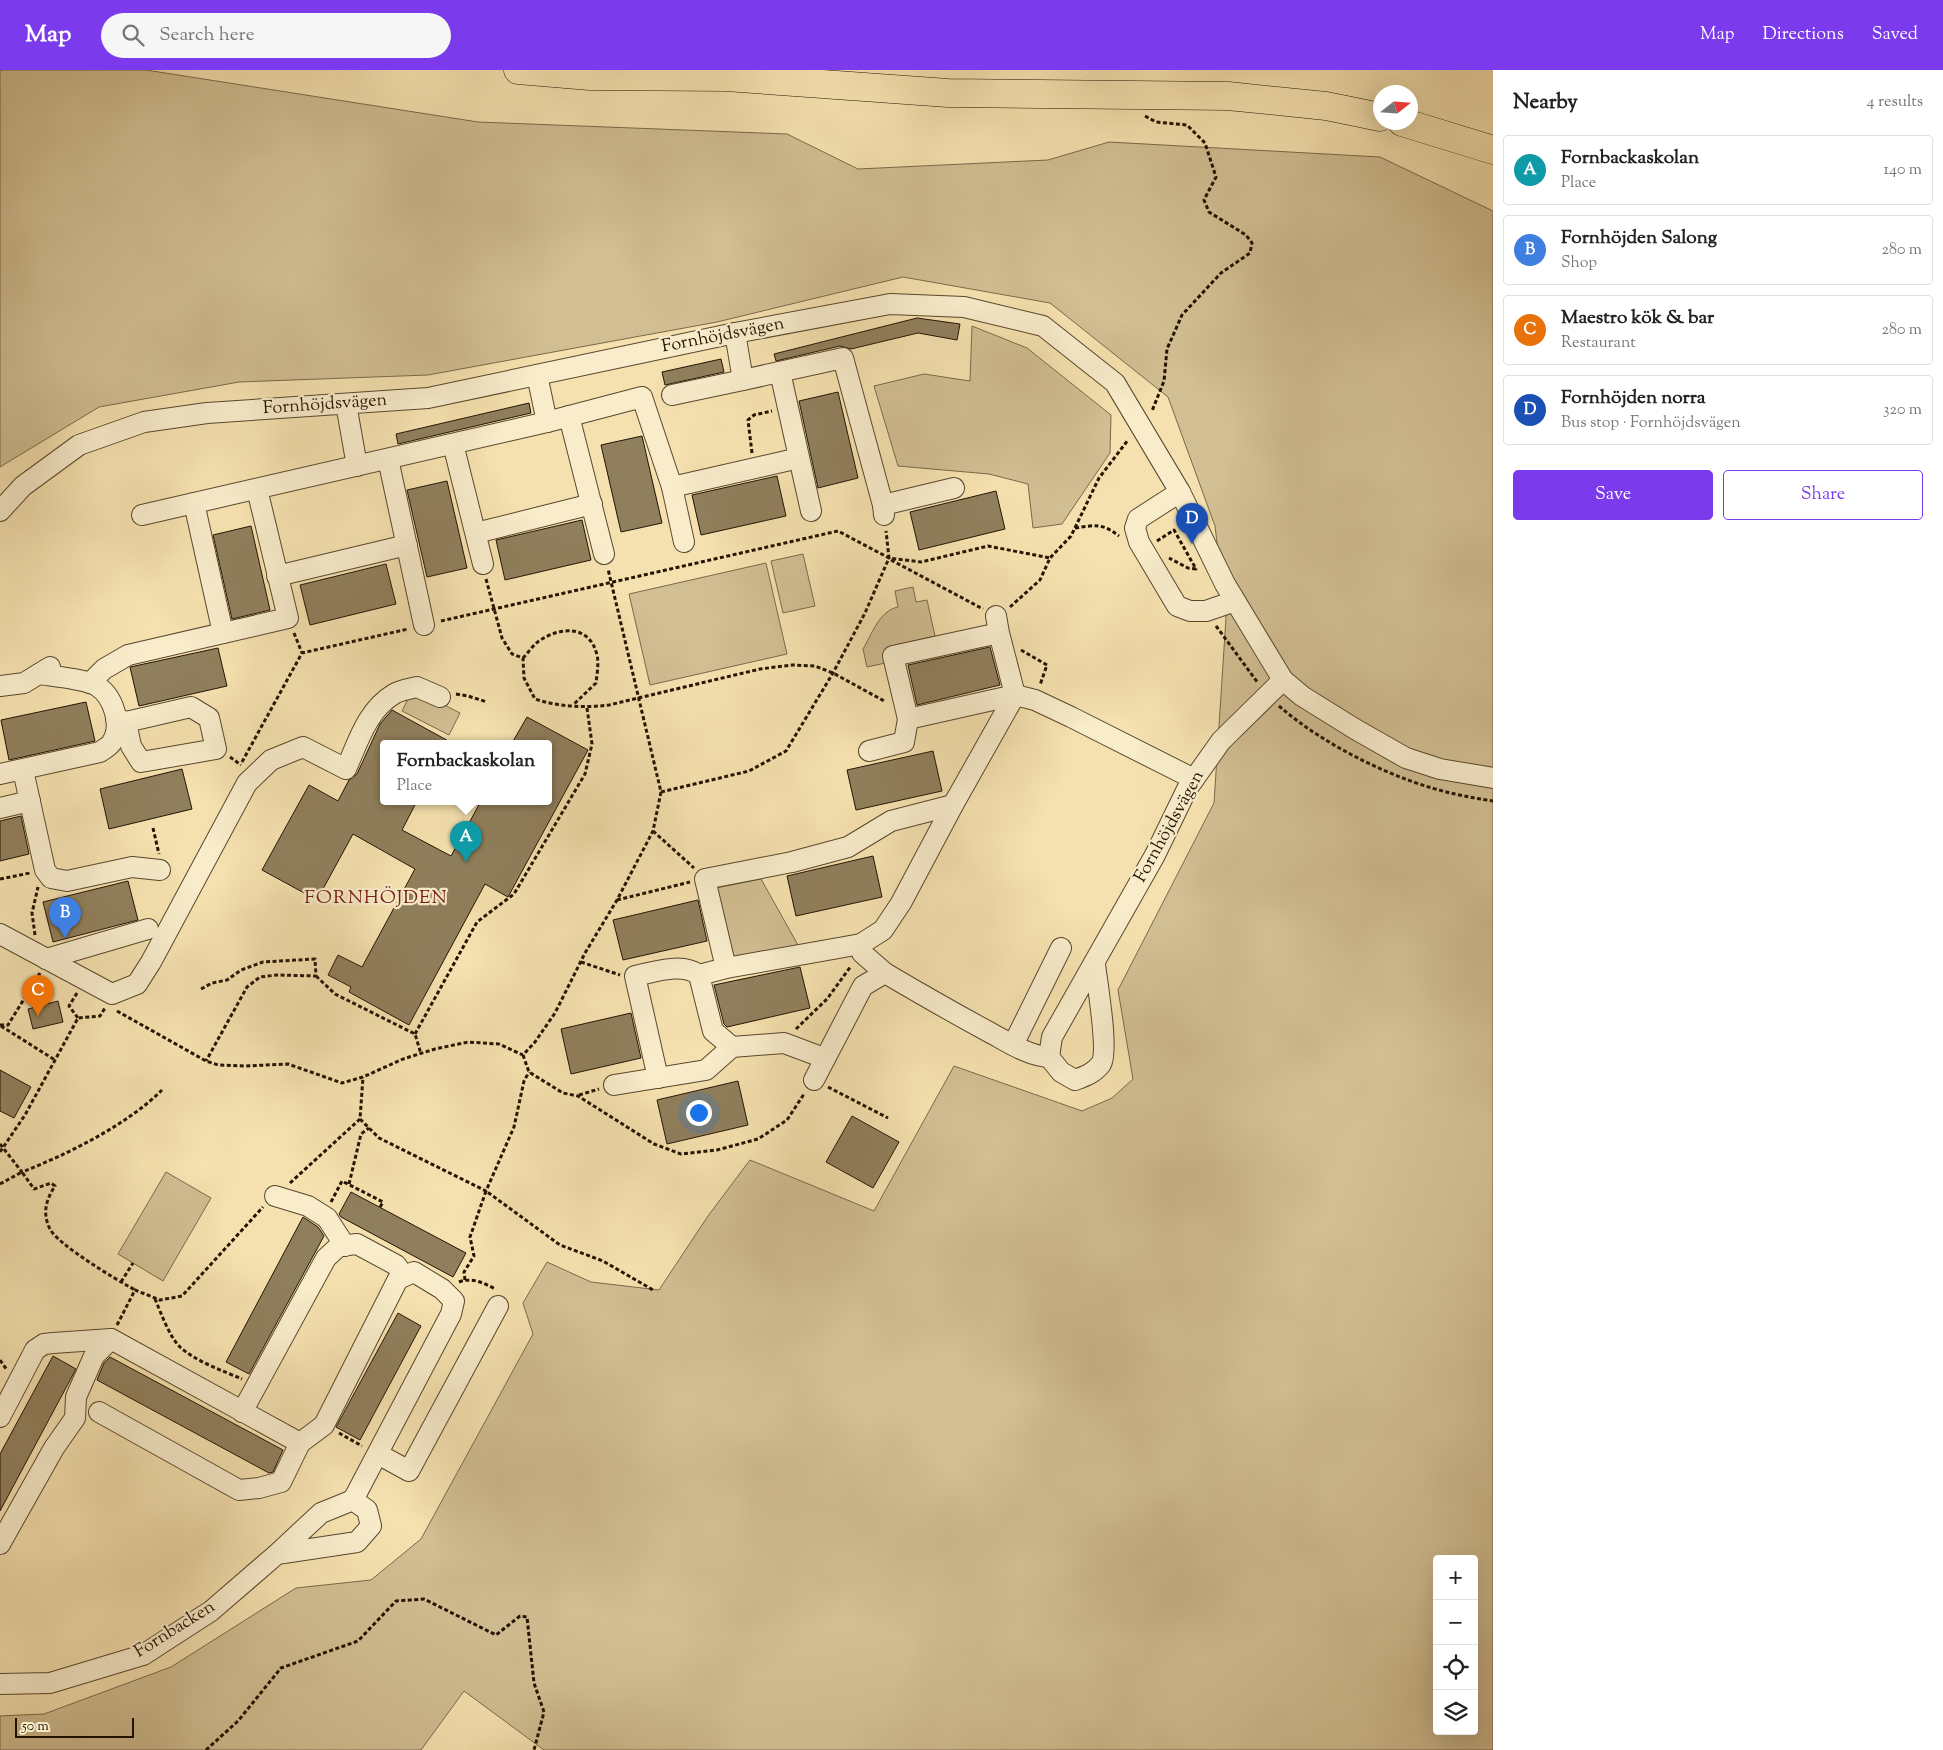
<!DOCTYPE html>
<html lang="en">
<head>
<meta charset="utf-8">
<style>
  :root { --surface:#fff; --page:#f6f6f6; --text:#222; --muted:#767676; --line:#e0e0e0; --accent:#7c3aed }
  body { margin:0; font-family:"Sorts Mill Goudy",serif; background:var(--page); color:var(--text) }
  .controls { position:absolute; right:15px; bottom:15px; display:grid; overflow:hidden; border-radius:5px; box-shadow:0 5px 20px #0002 }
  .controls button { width:45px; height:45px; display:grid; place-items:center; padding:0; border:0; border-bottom:1px solid var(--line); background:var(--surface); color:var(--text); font:25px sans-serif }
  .compass { position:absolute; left:1373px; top:15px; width:45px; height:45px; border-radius:50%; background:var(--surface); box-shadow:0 5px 20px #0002; rotate:73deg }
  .scale { position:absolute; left:15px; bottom:12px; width:119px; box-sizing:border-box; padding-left:5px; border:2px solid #231402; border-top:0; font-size:14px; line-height:18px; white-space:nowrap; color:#231402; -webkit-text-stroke:4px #f8eccb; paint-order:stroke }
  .you { position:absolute; left:698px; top:1042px; width:18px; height:18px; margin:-12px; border:4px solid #fff; border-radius:50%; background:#1a73e8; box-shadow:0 0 0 8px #1a73e833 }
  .badge { display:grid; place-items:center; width:32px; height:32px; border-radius:50%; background:var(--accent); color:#fff; font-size:16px; font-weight:700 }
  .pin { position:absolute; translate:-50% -41px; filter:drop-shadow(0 1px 2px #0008) }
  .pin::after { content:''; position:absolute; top:26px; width:18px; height:15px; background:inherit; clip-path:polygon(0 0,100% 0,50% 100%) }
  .popup { position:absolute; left:380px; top:670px; width:172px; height:65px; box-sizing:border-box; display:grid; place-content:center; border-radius:5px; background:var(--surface); filter:drop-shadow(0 1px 4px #0005); font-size:16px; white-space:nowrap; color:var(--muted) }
  .popup b { font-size:19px; color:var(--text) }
  .popup::after { content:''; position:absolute; left:50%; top:100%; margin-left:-10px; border:10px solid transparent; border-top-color:var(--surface) }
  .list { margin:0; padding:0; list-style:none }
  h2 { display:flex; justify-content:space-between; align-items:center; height:65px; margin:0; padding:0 20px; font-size:21px }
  h2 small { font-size:16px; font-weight:400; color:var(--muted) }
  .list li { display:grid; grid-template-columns:32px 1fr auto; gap:15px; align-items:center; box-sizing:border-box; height:70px; margin:0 10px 10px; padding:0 10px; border:1px solid var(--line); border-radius:5px }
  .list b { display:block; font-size:19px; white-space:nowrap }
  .list p { margin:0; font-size:16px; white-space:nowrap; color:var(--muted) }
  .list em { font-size:16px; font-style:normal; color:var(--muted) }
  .actions { display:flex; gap:10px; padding:15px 20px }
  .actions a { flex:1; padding:11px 0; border:1px solid var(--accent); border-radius:5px; text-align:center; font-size:18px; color:var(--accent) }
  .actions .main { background:var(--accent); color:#fff }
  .icon { flex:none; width:28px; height:28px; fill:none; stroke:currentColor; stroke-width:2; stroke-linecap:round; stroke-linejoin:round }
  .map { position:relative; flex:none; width:1493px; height:1680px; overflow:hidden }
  header { display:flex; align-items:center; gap:30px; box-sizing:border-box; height:70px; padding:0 25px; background:var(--accent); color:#fff }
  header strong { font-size:24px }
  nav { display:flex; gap:28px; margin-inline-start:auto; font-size:18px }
  .search { width:350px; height:45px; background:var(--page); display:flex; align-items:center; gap:12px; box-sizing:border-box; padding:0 18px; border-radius:28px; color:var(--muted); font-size:19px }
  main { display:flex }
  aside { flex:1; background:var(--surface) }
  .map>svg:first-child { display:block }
</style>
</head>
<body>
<header>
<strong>Map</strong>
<div class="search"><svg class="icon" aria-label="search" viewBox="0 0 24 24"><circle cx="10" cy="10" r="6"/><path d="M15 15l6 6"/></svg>Search here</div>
<nav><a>Map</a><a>Directions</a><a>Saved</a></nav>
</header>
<main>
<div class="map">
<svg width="1493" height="1680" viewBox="0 0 1493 1680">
  <rect width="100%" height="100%" fill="#f5e1af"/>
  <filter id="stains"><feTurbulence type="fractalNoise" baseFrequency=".004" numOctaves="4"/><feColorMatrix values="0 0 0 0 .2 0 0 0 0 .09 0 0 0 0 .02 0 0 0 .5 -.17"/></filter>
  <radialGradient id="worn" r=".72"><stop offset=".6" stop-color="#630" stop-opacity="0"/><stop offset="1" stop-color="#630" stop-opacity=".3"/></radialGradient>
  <!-- green -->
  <g fill="#d1be92" stroke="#7a694a" fill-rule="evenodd">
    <path d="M 0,0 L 146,0 L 478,52 L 787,64 L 858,99 L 1048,90 L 1109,72 L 1380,87 L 1493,141 L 1493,1680 L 544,1680 L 464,1621 L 421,1680 L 0,1680 L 0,1646 L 44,1644 L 171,1597 L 296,1518 L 371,1510 L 421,1469 L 533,1264 L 523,1233 L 547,1192 L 591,1212 L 659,1220 L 708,1146 L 750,1090 L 874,1141 L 954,996 L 1082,1041 L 1112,1028 L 1133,1009 L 1118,920 L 1214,733 L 1226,548 L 1215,456 L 1168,327 L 1050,233 L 903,207 L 717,252 L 428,305 L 239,312 L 99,337 L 0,397 ZM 1437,1489 L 1474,1489 L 1474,1661 L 1437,1661 Z"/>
    <path d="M 972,256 L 1027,278 L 1111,345 L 1110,383 L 1062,454 L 1033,458 L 1028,414 L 989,404 L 898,396 L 874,316 L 924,304 L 970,311 Z"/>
    <path d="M 803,484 L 815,536 L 783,543 L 771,491 Z"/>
    <path d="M 766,493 L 787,584 L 650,615 L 629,524 Z"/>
    <path d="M 913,517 L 916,532 L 927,530 L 935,566 L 887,577 L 890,592 L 867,597 L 863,579 C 872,564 879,541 898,537 L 895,521 Z"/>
    <path d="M 413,619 L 460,643 L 449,665 L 402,641 Z"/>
    <path d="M 761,809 L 798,875 L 732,889 L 716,818 Z"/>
    <path d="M 166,1102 L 211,1128 L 163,1211 L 118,1184 Z"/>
  </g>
  <!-- building -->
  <g fill="#907f5c" stroke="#231402">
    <path d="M 917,248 L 960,254 L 957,270 L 918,263 L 851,279 L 840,276 L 776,291 L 774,284 Z"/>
    <path d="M 721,289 L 724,302 L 665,315 L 662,302 Z"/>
    <path d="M 838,322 L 858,408 L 818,418 L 799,331 Z"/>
    <path d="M 529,333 L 531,343 L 398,374 L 396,364 Z"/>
    <path d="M 642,366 L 662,453 L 621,462 L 601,375 Z"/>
    <path d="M 777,406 L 786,446 L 701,465 L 692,425 Z"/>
    <path d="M 447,411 L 467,498 L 427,507 L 407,420 Z"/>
    <path d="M 996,421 L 1005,459 L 919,480 L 910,442 Z"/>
    <path d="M 582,450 L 591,490 L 505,510 L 496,470 Z"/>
    <path d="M 251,456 L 270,540 L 232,549 L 213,465 Z"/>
    <path d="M 386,494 L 396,534 L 310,555 L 300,515 Z"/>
    <path d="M 990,577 L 1000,615 L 917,635 L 908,595 Z"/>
    <path d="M 218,578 L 227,616 L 139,636 L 130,597 Z"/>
    <path d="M 86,632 L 95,671 L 9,690 L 1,650 Z"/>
    <path d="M 392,640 L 452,673 L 384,673 L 384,731 L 417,731 L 402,760 L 451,786 L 481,731 L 548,731 L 548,673 L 512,673 L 527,647 L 588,680 L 508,827 L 485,814 L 409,955 L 349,922 L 351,917 L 328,905 L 338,885 L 362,897 L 415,799 L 353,764 L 317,830 L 262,800 L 309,715 L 338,731 L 349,710 L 357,704 L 380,654 Z"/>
    <path d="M 933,681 L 942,721 L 856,740 L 847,700 Z"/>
    <path d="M 182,699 L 192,739 L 109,759 L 100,719 Z"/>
    <path d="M 21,746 L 29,784 L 0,791 L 0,751 Z"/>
    <path d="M 873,786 L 882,827 L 796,846 L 787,806 Z"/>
    <path d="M 128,811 L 138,850 L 53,872 L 43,832 Z"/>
    <path d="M 698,830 L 707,871 L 623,890 L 613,850 Z"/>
    <path d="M 800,897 L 810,938 L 727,957 L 724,954 L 714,915 Z"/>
    <path d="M 58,931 L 63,952 L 33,959 L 28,939 Z"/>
    <path d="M 631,943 L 641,988 L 571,1004 L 561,959 Z"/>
    <path d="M 0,1000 L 31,1017 L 14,1048 L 0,1041 Z"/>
    <path d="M 738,1011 L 748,1055 L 667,1074 L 657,1030 Z"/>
    <path d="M 852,1046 L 899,1072 L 873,1118 L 826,1092 Z"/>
    <path d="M 351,1122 L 466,1183 L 453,1207 L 341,1147 L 339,1144 Z"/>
    <path d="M 303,1147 L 318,1157 L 324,1166 L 249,1304 L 226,1292 Z"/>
    <path d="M 398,1243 L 421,1256 L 360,1370 L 336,1357 Z"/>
    <path d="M 53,1286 L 76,1299 L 0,1441 L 0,1384 Z"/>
    <path d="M 110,1287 L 283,1380 L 273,1402 L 269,1403 L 97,1310 L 104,1293 Z"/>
  </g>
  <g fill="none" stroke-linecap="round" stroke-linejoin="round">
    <defs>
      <g id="minor">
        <path d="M 735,263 L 743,310 L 843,288 L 883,435 L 884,445"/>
        <path d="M 780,302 L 811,441"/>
        <path d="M 672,325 L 743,310"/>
        <path d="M 346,334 L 357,396"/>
        <path d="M 569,346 L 604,484"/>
        <path d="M 547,352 L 642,327 L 672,417 L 684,472"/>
        <path d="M 453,374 L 483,494"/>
        <path d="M 388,389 L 424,555"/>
        <path d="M 672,417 L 799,388"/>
        <path d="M 1180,422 L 1138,449 L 1135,458 L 1139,472 L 1177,536 L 1190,541 L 1206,541 L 1235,531"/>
        <path d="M 194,433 L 223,563"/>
        <path d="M 883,435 L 954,418"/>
        <path d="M 0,441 L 23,416 L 79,375 L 144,352 L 207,343 L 428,328 L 735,263 L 890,234 L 964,237 L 1043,256 L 1115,313 L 1180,422 L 1225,514 L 1283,610 L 1302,626 L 1355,659 L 1406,688 L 1440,699 L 1493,708"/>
        <path d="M 142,445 L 547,352 L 537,305"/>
        <path d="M 476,463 L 592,434"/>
        <path d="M 277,506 L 407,475"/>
        <path d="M 996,546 L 999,563 L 893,586 L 908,649 L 1015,625 L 999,563"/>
        <path d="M 90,613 L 104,599 L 128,585 L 288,548 L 257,419"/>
        <path d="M 0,616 L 24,613 L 50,597"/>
        <path d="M 116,648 L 126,652 L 191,637 L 209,648 L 216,679 L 141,692 L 131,676 L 126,652"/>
        <path d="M 869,681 L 904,672 L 908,649"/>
        <path d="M 23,700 L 45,800 L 51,808 L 67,811 L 132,797 L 160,800"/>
        <path d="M 0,704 L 100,682 C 104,679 110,676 112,672 C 123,655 113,626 97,616 C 86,609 52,606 39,604"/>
        <path d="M 0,738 L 30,731"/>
        <path d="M 0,864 L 112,924 L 137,914 L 151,892 L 247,713 L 271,690 L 303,677 L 346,699 C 358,672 367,640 394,624 C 401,620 409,619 417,617 L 440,627"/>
        <path d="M 861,874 L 862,883 L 885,903"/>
        <path d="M 46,889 L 148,859"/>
        <path d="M 1095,894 C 1097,912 1109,981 1101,994 C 1094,1003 1086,1006 1075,1010 L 1061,1002 L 1049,987 L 1052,967 L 1155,785 L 1187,719 L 1221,671 L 1283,610"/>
        <path d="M 726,898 L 705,809 L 792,792 L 848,777 L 891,751 L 953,735"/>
        <path d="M 1013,975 L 1061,878"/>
        <path d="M 732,977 L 713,961 L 699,905 L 726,898 L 861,874 L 883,860 L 901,833 L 953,735 L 1015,625 L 1035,630 L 1071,647 L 1194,709"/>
        <path d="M 658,1008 L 635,906 C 655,902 682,892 699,905"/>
        <path d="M 814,1010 L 863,916 L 885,903 C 919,923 954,943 989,962 C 1008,972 1028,986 1049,987"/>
        <path d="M 614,1015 L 706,1000 L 732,977 L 784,973 L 824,988"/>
        <path d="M 275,1126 L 308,1136 L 327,1148 L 345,1176"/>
        <path d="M 99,1342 L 239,1420 L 259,1418 L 281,1412 L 300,1373 L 324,1355 L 398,1209 L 414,1202 L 442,1219 L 454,1231 L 451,1244 L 353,1430"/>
        <path d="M 242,1342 L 326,1188 L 339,1176 L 357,1174 L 396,1195 L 404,1206"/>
        <path d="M 0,1347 L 35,1280 L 44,1274 L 53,1273 L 111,1269 L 300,1373"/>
        <path d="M 378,1384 L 409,1401 L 498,1236"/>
        <path d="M 0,1474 L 54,1378 L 75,1348 L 76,1327 L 94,1286 L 111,1269"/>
        <path d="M 0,1614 L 50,1613 L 143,1585 L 211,1541 L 277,1484 L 321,1443 L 353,1430 L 367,1440 L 371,1456 L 357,1472 L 277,1484"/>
      </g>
      <g id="highway">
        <path d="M 518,0 L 590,6 L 726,7 L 948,23 L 1228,26 L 1326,36 L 1380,47"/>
        <path d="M 1402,52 L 1493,80"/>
      </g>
    </defs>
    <!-- minor casing -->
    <use href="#minor" stroke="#58472d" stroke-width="22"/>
    <!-- highway casing -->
    <use href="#highway" stroke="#231402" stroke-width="29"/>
    <!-- path -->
    <g stroke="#231402" stroke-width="3" stroke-dasharray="4 2.5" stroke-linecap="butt">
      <path d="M 1145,46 L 1156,52 L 1187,55 L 1205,73 L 1216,107 L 1204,130 L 1209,142 L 1246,165 L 1252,173 L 1250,183 L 1221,203 L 1182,245 L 1167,279 L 1164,311 L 1152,341"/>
      <path d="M 752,383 L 748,350 L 754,345 L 772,341"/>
      <path d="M 1075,458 C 1096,455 1102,453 1119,466"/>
      <path d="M 1157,471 L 1174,460 L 1196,499 L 1188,498 L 1169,488"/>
      <path d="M 891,490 L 983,539"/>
      <path d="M 486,509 L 502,568 L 512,584 L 523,588 L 524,608 L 535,629 C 559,637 585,638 609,635 L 760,599 L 792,595 L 815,596 L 833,603 L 886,632"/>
      <path d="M 1010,537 L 1040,510 L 1050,488 L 1071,466 L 1099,408 L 1128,370"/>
      <path d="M 441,551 L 838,461 L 889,488 L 921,492 L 988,476 L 1050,488"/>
      <path d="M 1216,556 L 1258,613"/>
      <path d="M 294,563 L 302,583"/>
      <path d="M 1021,580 L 1047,595 L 1040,615"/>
      <path d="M 523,588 C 528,583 533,575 539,571 C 561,556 590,555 597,585 C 599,593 597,604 596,613 L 573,635"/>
      <path d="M 456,624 L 468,626 L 487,632"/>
      <path d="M 1279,636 C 1325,676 1396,711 1455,724 C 1468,727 1480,729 1493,731"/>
      <path d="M 230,687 L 241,695"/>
      <path d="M 242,692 L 302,583 L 408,559"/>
      <path d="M 661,722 L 749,701 L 786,681 L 833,603 L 865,543 L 889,488 L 886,461"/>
      <path d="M 153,758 L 159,784"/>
      <path d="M 653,761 L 694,798"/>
      <path d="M 0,809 L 30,803"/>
      <path d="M 617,830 L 690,812"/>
      <path d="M 35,865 L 32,843 L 38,817"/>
      <path d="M 581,892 L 620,905"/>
      <path d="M 316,906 L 335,924 L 415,964 L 421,984"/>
      <path d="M 201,919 L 212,913 L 227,910 L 241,900 L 263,892 L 315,889 L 316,906 L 277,905 L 260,907 L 247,917 L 206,991"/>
      <path d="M 77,923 L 69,936 L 78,948"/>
      <path d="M 117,941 L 206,991 L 218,995 L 245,996 L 288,994 L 342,1013 L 363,1007 L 403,989 L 435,979 L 468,972 L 499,974 L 523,985 L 535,972 L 555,943 L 585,883 L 617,830 L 653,761 L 661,722 L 608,499"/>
      <path d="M 0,955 L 8,955 L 40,903"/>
      <path d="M 1,956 L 55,990"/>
      <path d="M 796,959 L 827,929 L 851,896"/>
      <path d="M 415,964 L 477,852 L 514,824 L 585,704 L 592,674 L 587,638"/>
      <path d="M 523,985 L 529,1002 L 563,1023 L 578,1026 L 654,1074 L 681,1084 L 717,1080 L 758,1069 L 787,1050 L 804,1024"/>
      <path d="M 828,1017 L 888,1048"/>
      <path d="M 579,1025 L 599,1019"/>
      <path d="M 360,1049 L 379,1068 L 486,1121 L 514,1057 L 524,1011 L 529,1002"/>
      <path d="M 0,1074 L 22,1102 C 68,1084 127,1055 162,1020"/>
      <path d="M 0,1082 L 25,1045 L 78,948 L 100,946 L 105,938"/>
      <path d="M 290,1113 L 360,1049 L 363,1007"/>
      <path d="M 0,1114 L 22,1102 L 34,1119 L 51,1113 L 55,1116 C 46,1130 42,1143 50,1159 C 58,1175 117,1210 135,1220"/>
      <path d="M 349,1114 L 361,1064 L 369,1058"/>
      <path d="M 331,1132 L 342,1111 L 383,1132 L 380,1137"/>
      <path d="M 465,1210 L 464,1202 L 474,1186 L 470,1167 L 486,1121 L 560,1175 L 603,1191 L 653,1220"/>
      <path d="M 121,1212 L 133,1193"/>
      <path d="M 459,1212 C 472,1207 484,1213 495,1219"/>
      <path d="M 155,1229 C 161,1243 169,1266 180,1277 C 195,1291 223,1301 242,1309"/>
      <path d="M 117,1255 L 135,1220 L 160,1230 L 182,1226 L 263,1137"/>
      <path d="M 0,1290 L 7,1300"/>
      <path d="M 339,1363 L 362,1376"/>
      <path d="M 206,1680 L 238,1651 L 281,1598 L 358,1571 L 396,1531 L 424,1529 L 496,1565 L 520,1546 L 527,1547 L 534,1613 L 544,1642 L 534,1680"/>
    </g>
    <!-- minor -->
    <use href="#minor" stroke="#f8eccb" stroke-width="20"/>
    <!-- highway -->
    <use href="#highway" stroke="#f5e1af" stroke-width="28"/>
  </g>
  <g text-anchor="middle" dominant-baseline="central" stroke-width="4.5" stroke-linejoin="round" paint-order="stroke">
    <!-- street labels -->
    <g font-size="18" fill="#231402" stroke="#f8eccb">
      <text transform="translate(723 266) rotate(-11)">Fornhöjdsvägen</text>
      <text transform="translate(325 335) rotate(-4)">Fornhöjdsvägen</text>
      <text transform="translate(1170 757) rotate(-61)">Fornhöjdsvägen</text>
      <text transform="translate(175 1560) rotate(-32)">Fornbacken</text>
    </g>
    <!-- neighbourhood labels -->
    <g font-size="19" letter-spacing="1" fill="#7a1f14" stroke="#f8eccb">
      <text x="376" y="828">FORNHÖJDEN</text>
    </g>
  </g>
  <rect width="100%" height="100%" filter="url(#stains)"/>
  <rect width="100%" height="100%" fill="url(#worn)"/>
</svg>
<div class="controls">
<button>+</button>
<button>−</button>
<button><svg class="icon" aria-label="locate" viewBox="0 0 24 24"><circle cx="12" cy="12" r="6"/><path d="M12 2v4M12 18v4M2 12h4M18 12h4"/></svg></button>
<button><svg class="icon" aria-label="layers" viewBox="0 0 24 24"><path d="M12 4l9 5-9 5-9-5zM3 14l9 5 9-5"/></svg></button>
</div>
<svg class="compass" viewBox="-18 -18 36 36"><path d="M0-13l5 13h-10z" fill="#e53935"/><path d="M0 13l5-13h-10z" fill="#767676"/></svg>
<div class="scale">50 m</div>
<div class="you"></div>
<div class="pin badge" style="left:466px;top:792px;background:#0f9aa8">A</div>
<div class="popup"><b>Fornbackaskolan</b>Place</div>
<div class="pin badge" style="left:65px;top:868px;background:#3f7fe0">B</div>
<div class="pin badge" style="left:38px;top:946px;background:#e8710a">C</div>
<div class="pin badge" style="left:1192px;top:474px;background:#1a4fb4">D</div>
</div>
<aside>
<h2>Nearby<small>4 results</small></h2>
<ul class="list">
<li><span class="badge" style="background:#0f9aa8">A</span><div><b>Fornbackaskolan</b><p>Place</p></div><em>140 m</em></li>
<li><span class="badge" style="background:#3f7fe0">B</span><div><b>Fornhöjden Salong</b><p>Shop</p></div><em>280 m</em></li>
<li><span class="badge" style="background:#e8710a">C</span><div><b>Maestro kök &amp; bar</b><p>Restaurant</p></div><em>280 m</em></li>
<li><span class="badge" style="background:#1a4fb4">D</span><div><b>Fornhöjden norra</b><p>Bus stop · Fornhöjdsvägen</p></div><em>320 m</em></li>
</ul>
<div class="actions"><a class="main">Save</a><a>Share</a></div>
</aside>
</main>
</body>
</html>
